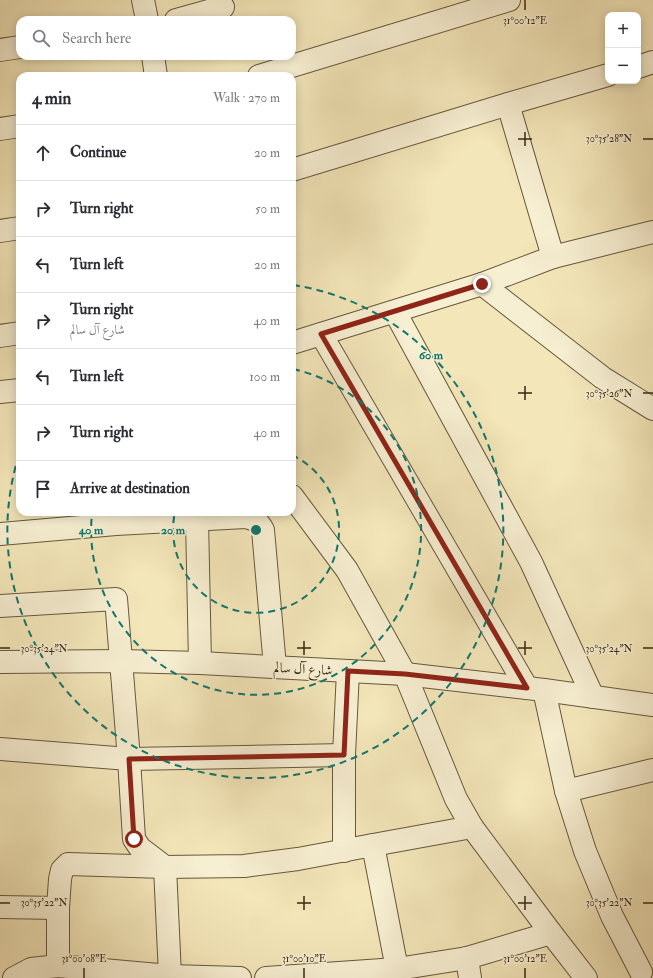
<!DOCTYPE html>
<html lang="en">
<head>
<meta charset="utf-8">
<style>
  :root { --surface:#fff; --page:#f2f2f3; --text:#2b2b33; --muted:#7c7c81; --line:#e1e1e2 }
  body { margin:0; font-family:"IM FELL Double Pica",Amiri,serif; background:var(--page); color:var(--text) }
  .controls { position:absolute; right:12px; top:12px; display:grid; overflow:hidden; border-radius:8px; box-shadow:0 2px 10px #0003 }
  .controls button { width:36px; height:36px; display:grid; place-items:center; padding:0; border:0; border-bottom:1px solid var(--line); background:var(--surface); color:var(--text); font:20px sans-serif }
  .stop { position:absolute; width:12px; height:12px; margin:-9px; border:3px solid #8f2418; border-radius:50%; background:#fff }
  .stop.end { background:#8f2418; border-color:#fff; box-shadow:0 1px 4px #0008 }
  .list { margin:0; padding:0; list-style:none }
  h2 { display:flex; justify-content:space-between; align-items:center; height:52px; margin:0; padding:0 16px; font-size:17px }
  h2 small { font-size:13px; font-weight:400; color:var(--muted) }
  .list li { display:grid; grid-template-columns:26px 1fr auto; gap:12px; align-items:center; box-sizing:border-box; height:56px; padding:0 16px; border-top:1px solid var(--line) }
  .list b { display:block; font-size:15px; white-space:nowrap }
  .list p { margin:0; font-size:13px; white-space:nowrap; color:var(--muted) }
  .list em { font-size:13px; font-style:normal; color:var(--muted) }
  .icon { flex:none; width:22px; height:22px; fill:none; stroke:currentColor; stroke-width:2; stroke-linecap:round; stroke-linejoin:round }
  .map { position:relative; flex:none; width:653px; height:978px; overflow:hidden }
  .search { position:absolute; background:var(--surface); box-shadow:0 2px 10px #0003; left:16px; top:16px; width:280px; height:44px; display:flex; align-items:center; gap:10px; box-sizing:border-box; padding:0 14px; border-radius:12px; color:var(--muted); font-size:15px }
  .panel { position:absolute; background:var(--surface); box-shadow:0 2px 10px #0003; left:16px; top:72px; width:280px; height:444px; border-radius:12px }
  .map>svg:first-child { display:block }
</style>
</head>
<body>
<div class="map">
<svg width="653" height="978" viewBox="0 0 653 978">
  <rect width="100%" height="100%" fill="#f3e6b9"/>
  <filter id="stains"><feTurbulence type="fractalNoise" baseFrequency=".005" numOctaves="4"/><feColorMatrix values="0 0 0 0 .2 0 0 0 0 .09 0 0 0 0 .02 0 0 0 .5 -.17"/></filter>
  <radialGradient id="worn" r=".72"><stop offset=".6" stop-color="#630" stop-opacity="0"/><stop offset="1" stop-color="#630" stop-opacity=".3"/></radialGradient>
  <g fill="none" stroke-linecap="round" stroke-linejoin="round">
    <defs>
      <g id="minor">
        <path d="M 143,0 L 147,20"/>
        <path d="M 176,20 L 223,7"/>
        <path d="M 0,50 L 20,47"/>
        <path d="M 153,56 L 156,76"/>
        <path d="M 638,67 L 653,62"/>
        <path d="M 259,76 L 509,0"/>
        <path d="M 508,104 L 553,257"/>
        <path d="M 0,129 L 20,126"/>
        <path d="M 292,170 L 508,104 L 608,75"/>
        <path d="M 0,231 L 20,228"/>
        <path d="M 482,284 L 603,378 L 653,409"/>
        <path d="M 395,312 L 531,562 L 593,697"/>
        <path d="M 321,334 L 527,688"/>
        <path d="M 0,336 L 20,333"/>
        <path d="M 292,343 L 482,284 L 553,257 L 653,232"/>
        <path d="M 0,392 L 20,390"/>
        <path d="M 292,496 L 347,570 L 405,674 L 456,799 L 472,827 L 551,933 L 586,978"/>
        <path d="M 197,519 L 200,663"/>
        <path d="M 0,534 L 116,524 L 245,517 C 255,519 258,521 263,530 L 275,667"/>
        <path d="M 0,606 L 116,599 L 129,759 L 134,839 L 140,848 L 165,867"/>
        <path d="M 0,662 L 122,661 L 200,663 L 405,674 L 544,690 L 653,705"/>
        <path d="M 544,690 L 566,791 L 585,851 L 612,916 L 641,972"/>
        <path d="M 0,749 L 129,759 L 344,755"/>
        <path d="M 566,791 L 653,770"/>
        <path d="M 373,845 L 472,827"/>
        <path d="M 344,851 L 344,755 L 348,671"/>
        <path d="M 165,867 L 170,976"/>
        <path d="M 0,907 L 58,908"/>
        <path d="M 467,958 L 470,978"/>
        <path d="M 14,978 L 31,969 L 58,966"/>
        <path d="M 240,978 L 170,976 L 58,966 L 58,908 L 60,879 L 62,870 L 68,864 L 165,867 L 244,866 L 298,859 L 373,845 L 397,969"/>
        <path d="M 266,978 L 397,969 L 467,958 L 551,933"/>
      </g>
    </defs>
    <!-- minor casing -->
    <use href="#minor" stroke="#66583c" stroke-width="24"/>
    <!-- minor -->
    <use href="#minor" stroke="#f7efd2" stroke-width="22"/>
  </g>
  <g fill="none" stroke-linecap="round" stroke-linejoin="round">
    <!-- route -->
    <path stroke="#8f2418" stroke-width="5" d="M 134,839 L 129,759 L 344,755 L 348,671 L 405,674 L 527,688 L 321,334 L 482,284"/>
  </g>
  <!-- ticks -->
  <path fill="none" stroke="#372812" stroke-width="1.5" d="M 525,0 L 525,10M 525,132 L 525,146M 518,139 L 532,139M 643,139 L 653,139M 525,386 L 525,400M 518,393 L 532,393M 643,393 L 653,393M 304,641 L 304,655M 525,641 L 525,655M 0,648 L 10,648M 297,648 L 311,648M 518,648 L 532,648M 643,648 L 653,648M 304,896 L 304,910M 525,896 L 525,910M 0,903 L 10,903M 297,903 L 311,903M 518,903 L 532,903M 643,903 L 653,903M 84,968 L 84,978M 304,968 L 304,978M 525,968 L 525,978"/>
  <!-- distance rings -->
  <g fill="none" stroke="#0f766e" stroke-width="2" stroke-dasharray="7 5">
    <path d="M292 455A83 83 0 1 1 175 512"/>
    <path d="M293 369A165 165 0 1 1 92 513"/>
    <path d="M293 285A248 248 0 1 1 19 455"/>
  </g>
  <g text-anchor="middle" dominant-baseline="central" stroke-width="3" stroke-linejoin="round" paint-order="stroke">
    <!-- street labels -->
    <g font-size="14" fill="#372812" stroke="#f7efd2">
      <text transform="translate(303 669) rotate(3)">شارع آل سالم</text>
    </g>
  </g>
  <g font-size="10" text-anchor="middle" fill="#372812" stroke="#f7efd2" stroke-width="3" stroke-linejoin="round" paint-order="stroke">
    <text x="525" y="24">31°00'12"E</text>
    <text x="609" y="142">30°35'28"N</text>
    <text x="609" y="397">30°35'26"N</text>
    <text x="44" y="652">30°35'24"N</text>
    <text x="609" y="652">30°35'24"N</text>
    <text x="44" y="906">30°35'22"N</text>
    <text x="609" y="906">30°35'22"N</text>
    <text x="84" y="962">31°00'08"E</text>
    <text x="304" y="962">31°00'10"E</text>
    <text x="525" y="962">31°00'12"E</text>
  </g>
  <circle cx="256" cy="530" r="6" fill="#0f766e" stroke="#f7efd2" stroke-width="2"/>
  <g font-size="12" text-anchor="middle" font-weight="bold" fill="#0f766e" stroke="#f7efd2" stroke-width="3" stroke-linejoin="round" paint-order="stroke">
    <text x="431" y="359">60 m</text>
    <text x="91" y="534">40 m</text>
    <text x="173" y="534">20 m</text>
  </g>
  <rect width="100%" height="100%" filter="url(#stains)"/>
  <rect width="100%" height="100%" fill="url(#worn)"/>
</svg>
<div class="controls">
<button>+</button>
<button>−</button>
</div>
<div class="stop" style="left:134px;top:839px"></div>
<div class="stop end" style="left:482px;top:284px"></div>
<div class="search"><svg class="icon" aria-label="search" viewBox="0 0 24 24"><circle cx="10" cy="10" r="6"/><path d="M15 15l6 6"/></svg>Search here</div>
<section class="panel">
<h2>4 min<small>Walk · 270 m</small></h2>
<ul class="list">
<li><svg class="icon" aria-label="ahead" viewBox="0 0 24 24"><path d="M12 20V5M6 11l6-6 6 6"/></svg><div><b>Continue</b></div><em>20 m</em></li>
<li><svg class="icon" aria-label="right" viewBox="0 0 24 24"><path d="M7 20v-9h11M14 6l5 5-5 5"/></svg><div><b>Turn right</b></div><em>50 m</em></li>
<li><svg class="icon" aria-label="left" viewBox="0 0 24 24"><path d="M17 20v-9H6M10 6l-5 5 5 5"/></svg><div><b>Turn left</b></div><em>20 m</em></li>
<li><svg class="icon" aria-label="right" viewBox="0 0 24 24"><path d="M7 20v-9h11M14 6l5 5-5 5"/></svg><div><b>Turn right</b><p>شارع آل سالم</p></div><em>40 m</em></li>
<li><svg class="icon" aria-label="left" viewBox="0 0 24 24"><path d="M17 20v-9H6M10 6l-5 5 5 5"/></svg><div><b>Turn left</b></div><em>100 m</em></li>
<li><svg class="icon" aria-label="right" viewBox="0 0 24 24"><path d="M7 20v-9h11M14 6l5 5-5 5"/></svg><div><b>Turn right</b></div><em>40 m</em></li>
<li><svg class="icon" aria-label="arrive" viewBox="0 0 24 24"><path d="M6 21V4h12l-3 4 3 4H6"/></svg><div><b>Arrive at destination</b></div></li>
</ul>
</section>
</div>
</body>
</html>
